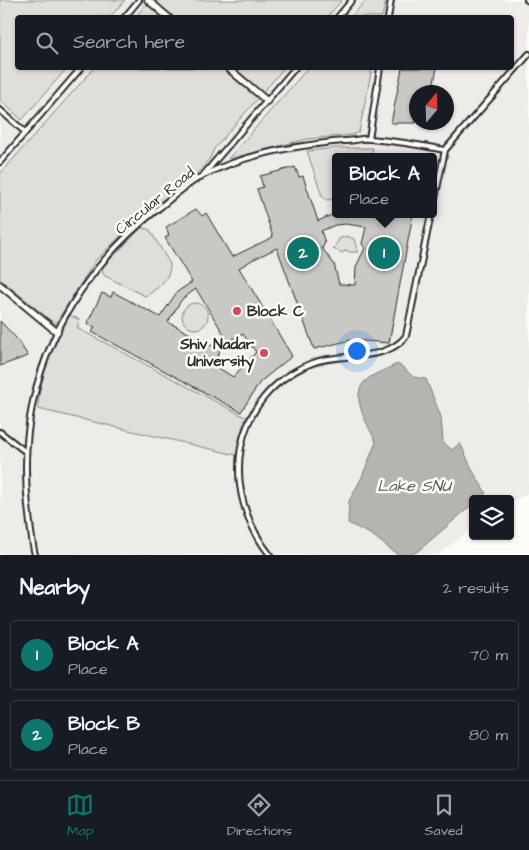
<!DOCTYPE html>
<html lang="en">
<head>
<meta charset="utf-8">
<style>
  :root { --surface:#171b24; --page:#242831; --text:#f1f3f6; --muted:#9ea1a6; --line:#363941; --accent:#0f766e }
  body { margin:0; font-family:"Architects Daughter",sans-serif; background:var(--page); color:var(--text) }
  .controls { position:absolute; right:15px; bottom:15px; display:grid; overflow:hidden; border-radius:5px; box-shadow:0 1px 4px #0004 }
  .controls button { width:45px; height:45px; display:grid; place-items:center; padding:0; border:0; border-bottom:1px solid var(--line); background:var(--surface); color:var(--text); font:25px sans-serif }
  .compass { position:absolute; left:409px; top:85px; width:45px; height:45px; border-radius:50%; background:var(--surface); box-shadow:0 1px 4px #0004; rotate:19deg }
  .you { position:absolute; left:356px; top:350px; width:18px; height:18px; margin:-12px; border:4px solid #fff; border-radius:50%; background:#1a73e8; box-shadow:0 0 0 8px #1a73e833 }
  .badge { display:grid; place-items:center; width:32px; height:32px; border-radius:50%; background:var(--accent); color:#fff; font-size:16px; font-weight:700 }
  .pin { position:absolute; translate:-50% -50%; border:2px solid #fff; box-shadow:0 1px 5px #0006 }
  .popup { position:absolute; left:332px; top:153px; width:105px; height:65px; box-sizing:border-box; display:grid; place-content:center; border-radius:5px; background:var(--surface); filter:drop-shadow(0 1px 4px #0005); font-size:16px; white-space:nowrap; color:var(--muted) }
  .popup b { font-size:19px; color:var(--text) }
  .popup::after { content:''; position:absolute; left:50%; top:100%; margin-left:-10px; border:10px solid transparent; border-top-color:var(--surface) }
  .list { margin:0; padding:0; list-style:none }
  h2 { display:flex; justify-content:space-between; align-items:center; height:65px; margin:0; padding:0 20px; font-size:21px }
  h2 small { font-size:16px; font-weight:400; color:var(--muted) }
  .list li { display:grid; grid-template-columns:32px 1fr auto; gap:15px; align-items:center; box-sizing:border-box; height:70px; margin:0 10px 10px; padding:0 10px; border:1px solid var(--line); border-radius:5px }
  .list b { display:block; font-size:19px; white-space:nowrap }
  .list p { margin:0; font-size:16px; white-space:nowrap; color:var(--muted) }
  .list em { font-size:16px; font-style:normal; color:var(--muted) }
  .icon { flex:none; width:28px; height:28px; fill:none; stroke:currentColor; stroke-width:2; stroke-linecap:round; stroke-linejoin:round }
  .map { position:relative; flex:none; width:529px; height:555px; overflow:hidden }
  .search { position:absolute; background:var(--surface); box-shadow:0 1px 4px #0004; left:15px; right:15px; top:15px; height:55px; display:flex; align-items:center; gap:12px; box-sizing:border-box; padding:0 18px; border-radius:5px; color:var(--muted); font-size:19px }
  .sheet { height:225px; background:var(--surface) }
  nav { display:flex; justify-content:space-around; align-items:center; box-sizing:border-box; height:70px; border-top:1px solid var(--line); background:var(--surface); font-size:14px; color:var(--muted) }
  nav a { display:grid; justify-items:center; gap:2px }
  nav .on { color:var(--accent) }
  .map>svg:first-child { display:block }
</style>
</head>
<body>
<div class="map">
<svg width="529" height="555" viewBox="0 0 529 555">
  <rect width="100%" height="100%" fill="#fdfcf7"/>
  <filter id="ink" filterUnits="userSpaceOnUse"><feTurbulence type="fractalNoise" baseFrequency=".02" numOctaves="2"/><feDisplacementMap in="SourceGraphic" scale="10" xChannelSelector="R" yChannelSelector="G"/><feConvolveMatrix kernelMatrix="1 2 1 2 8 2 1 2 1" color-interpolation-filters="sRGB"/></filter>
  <g filter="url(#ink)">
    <!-- built -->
    <path fill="#edece8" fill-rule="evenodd" d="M 0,0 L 529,0 L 529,492 L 510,503 L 510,499 L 473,499 L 473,528 L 438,555 L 0,555 ZM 18,18 L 512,18 L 512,68 L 18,68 ZM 416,92 L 446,92 L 446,122 L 416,122 ZM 335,157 L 433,157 L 433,214 L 335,214 Z"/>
    <!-- green -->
    <g fill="#dfdeda" stroke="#858482">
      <path d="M 0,0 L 125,0 L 110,17 L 18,18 L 18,68 L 67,68 L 22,120 L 0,100 Z"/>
      <path d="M 149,0 L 342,0 L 327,17 L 135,18 Z"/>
      <path d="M 366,0 L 386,0 L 382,17 L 351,17 Z"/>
      <path d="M 94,68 L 284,68 L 214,149 L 210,158 L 191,181 L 147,210 L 96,260 L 55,324 L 0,279 L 0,174 Z"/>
      <path d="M 308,68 L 372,68 L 359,132 L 352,135 L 307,139 L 228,159 Z"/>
      <path d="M 337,148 L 373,148 L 371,157 L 335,157 L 335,199 L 327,200 L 322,196 L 307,151 Z"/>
      <path d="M 142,227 L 150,230 L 170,264 C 171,278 157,290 145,296 L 105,276 L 102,272 L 103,267 Z"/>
      <path d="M 347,236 L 354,239 L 358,252 L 349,252 L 346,250 L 343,253 L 333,249 L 340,238 Z"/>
      <circle cx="195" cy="316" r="13"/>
      <path d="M 70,315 L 80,320 L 77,328 L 247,418 L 236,455 L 38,409 C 39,376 54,343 70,315 Z"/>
    </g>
    <!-- water -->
    <path fill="#b5b4b1" stroke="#7e7d7b" d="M 397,364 L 404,368 L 413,377 L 426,379 L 441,417 L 443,442 L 452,450 L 460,443 L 473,471 L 486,493 L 479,499 L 473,499 L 473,504 L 418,551 L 409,555 L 398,555 L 372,535 L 348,523 L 349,501 L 361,479 L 376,442 C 368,424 346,393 369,378 C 377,372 388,369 397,364 Z"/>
    <!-- building -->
    <g fill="#c9c8c4" stroke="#2b2b2b" fill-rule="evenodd">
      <path d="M 402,68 L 437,68 L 432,92 L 416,92 L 416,123 L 391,123 Z"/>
      <path d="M 295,167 L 299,177 L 303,176 L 318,221 L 334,214 L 413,214 L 389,343 L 351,340 L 314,349 L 277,248 L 252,260 L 239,268 L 292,356 L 260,382 L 241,412 L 92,332 L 95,327 L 87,324 L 102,293 L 111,297 L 113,292 L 160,317 L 177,292 L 192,282 L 165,238 L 169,235 L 166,227 L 196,209 L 202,216 L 206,213 L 232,257 L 273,237 L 257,189 L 263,187 L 260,176 ZM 346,224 L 366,227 L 362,244 L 365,248 L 356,267 L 355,285 L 339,284 L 334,264 L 322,248 L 325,243 L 321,231 L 335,225 ZM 196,289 L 228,341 L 243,334 L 256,352 L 233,377 L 214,365 L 220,350 L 168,322 L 182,299 Z"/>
      <path d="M 0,321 L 17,339 L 28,356 L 0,366 Z"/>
    </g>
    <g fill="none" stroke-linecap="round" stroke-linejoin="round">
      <defs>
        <g id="service">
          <path d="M 527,0 L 529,1"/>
          <path d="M 124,18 L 139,0"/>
          <path d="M 337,18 L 352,0"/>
          <path d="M 388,18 L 391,0"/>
          <path d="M 0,110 L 25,132"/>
          <path d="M 369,139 L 380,68"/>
          <path d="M 0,162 L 81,68"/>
          <path d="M 204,174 L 295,68"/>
          <path d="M 433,208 L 445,150 L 529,54"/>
          <path d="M 0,432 L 26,452"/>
          <path d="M 35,555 C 31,539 30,522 28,506 C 15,386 65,282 159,208 C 173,197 188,183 204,175 C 245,154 299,145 344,141 C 352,141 362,138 370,139 C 395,141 420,145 445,150"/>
          <path d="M 270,555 C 219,491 230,397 310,364 C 339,351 385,364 406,336 L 431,214"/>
        </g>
        <g id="pedestrian">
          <path d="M 148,0 L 169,18"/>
          <path d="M 228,68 L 267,101"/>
          <path d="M 0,285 L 57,332"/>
        </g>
      </defs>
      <!-- service casing -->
      <use href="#service" stroke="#2b2b2b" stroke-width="8"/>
      <!-- pedestrian casing -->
      <use href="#pedestrian" stroke="#2b2b2b" stroke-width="9"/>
      <!-- service -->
      <use href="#service" stroke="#fdfcf7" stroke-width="4"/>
      <!-- pedestrian -->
      <use href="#pedestrian" stroke="#fdfcf7" stroke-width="5.5"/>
    </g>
  </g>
  <!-- markers -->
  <g fill="#d1495b" stroke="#fdfcf7" stroke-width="2">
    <circle cx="237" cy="311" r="5"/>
    <circle cx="264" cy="353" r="5"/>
  </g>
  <g text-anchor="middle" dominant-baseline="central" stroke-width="5" stroke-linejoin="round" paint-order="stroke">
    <!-- street labels -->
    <g font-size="15" fill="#2b2b2b" stroke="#fdfcf7">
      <text transform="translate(155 201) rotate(-39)">Circular Road</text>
    </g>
    <!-- poi labels -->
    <g font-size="15" font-weight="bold" fill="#2b2b2b" stroke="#fdfcf7" text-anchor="start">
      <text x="247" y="311">Block C</text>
      <text x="254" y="344" text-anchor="end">Shiv Nadar<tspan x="254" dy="17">University</tspan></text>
    </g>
    <!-- water labels -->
    <g font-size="16" font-style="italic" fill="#5b5b5a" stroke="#fdfcf7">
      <text x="414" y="486">Lake SNU</text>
    </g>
  </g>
</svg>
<div class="controls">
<button><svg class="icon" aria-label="layers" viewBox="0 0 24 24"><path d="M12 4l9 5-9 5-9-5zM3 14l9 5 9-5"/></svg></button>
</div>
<svg class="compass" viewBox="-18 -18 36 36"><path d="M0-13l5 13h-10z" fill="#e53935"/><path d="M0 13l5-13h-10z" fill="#9ea1a6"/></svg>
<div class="you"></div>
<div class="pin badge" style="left:384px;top:253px">1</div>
<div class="popup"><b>Block A</b>Place</div>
<div class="pin badge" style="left:303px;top:253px">2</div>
<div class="search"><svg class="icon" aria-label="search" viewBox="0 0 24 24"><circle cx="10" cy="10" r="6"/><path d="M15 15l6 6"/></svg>Search here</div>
</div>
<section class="sheet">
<h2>Nearby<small>2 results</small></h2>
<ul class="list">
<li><span class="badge">1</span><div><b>Block A</b><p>Place</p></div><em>70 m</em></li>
<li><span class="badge">2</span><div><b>Block B</b><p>Place</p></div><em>80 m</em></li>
</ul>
</section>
<nav>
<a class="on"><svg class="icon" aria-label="map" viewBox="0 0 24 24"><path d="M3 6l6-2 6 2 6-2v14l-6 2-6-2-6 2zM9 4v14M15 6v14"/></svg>Map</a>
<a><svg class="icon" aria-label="directions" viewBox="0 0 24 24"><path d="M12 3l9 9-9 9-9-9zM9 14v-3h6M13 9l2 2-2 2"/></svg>Directions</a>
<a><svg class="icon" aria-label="saved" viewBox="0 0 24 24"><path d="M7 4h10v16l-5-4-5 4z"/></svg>Saved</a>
</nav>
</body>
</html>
